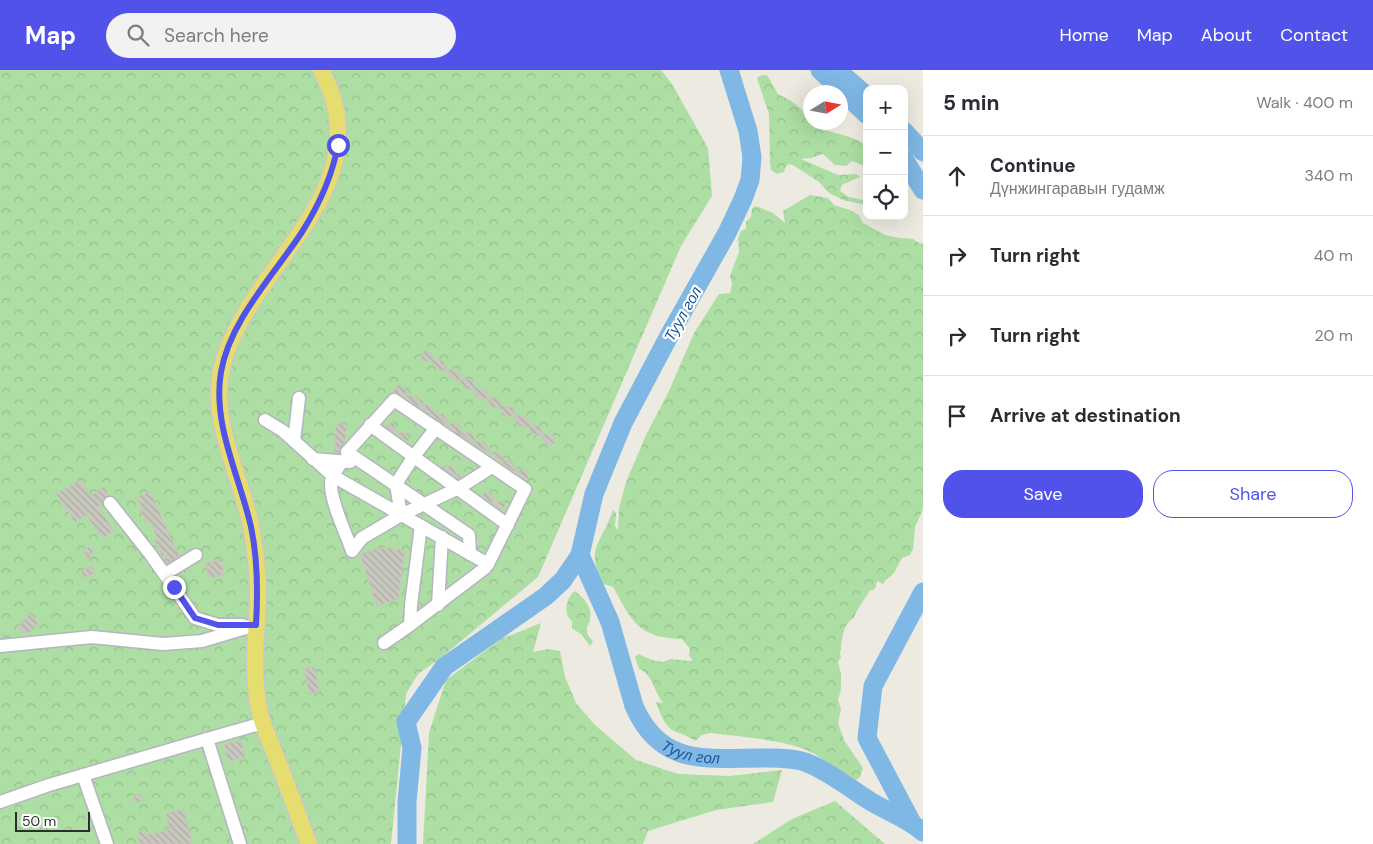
<!DOCTYPE html>
<html lang="en">
<head>
<meta charset="utf-8">
<style>
  :root { --surface:#fff; --page:#f2f2f3; --text:#2b2b33; --muted:#7c7c81; --line:#e1e1e2; --accent:#5152ea }
  body { margin:0; font-family:"DM Sans",sans-serif; background:var(--page); color:var(--text) }
  .controls { position:absolute; right:15px; top:15px; display:grid; overflow:hidden; border-radius:10px; box-shadow:0 5px 20px #0002 }
  .controls button { width:45px; height:45px; display:grid; place-items:center; padding:0; border:0; border-bottom:1px solid var(--line); background:var(--surface); color:var(--text); font:25px sans-serif }
  .compass { position:absolute; left:803px; top:15px; width:45px; height:45px; border-radius:50%; background:var(--surface); box-shadow:0 5px 20px #0002; rotate:79deg }
  .scale { position:absolute; left:15px; bottom:12px; width:75px; box-sizing:border-box; padding-left:5px; border:2px solid #2d2d2d; border-top:0; font-size:14px; line-height:18px; white-space:nowrap; color:#2d2d2d; -webkit-text-stroke:4px #fff; paint-order:stroke }
  .stop { position:absolute; width:15px; height:15px; margin:-11px; border:4px solid #5152ea; border-radius:50%; background:#fff }
  .stop.end { background:#5152ea; border-color:#fff; box-shadow:0 1px 5px #0008 }
  .list { margin:0; padding:0; list-style:none }
  h2 { display:flex; justify-content:space-between; align-items:center; height:65px; margin:0; padding:0 20px; font-size:21px }
  h2 small { font-size:16px; font-weight:400; color:var(--muted) }
  .list li { display:grid; grid-template-columns:32px 1fr auto; gap:15px; align-items:center; box-sizing:border-box; height:80px; padding:0 20px; border-top:1px solid var(--line) }
  .list b { display:block; font-size:19px; white-space:nowrap }
  .list p { margin:0; font-size:16px; white-space:nowrap; color:var(--muted) }
  .list em { font-size:16px; font-style:normal; color:var(--muted) }
  .actions { display:flex; gap:10px; padding:15px 20px }
  .actions a { flex:1; padding:11px 0; border:1px solid var(--accent); border-radius:20px; text-align:center; font-size:18px; color:var(--accent) }
  .actions .main { background:var(--accent); color:#fff }
  .icon { flex:none; width:28px; height:28px; fill:none; stroke:currentColor; stroke-width:2; stroke-linecap:round; stroke-linejoin:round }
  .map { position:relative; flex:none; width:923px; height:774px; overflow:hidden }
  header { display:flex; align-items:center; gap:30px; box-sizing:border-box; height:70px; padding:0 25px; background:var(--accent); color:#fff }
  header strong { font-size:24px }
  nav { display:flex; gap:28px; margin-inline-start:auto; font-size:18px }
  .search { width:350px; height:45px; background:var(--page); display:flex; align-items:center; gap:12px; box-sizing:border-box; padding:0 18px; border-radius:28px; color:var(--muted); font-size:19px }
  main { display:flex }
  aside { flex:1; background:var(--surface) }
  .map>svg:first-child { display:block }
</style>
</head>
<body>
<header>
<strong>Map</strong>
<div class="search"><svg class="icon" aria-label="search" viewBox="0 0 24 24"><circle cx="10" cy="10" r="6"/><path d="M15 15l6 6"/></svg>Search here</div>
<nav><a>Home</a><a>Map</a><a>About</a><a>Contact</a></nav>
</header>
<main>
<div class="map">
<svg width="923" height="774" viewBox="0 0 923 774">
  <defs>
    <pattern id="forest-crowns" width="20" height="18" patternUnits="userSpaceOnUse" patternTransform="scale(1.25)"><rect width="20" height="18" fill="#addea3"/><path d="M2 6a3 3 0 1 1 6 0M12 15a3 3 0 1 1 6 0" fill="none" stroke="#95bf8d"/></pattern>
    <pattern id="building-back-hatch" width="6" height="6" patternUnits="userSpaceOnUse" patternTransform="scale(1.25)"><rect width="6" height="6" fill="#c9c8bf"/><path d="M-1 5l2 2M0 0l6 6M5-1l2 2" fill="none" stroke="#adaca4"/></pattern>
  </defs>
  <rect width="100%" height="100%" fill="#edeae1"/>
  <!-- forest -->
  <g fill="url(#forest-crowns)">
    <path d="M 0,0 L 661,0 L 672,14 L 708,78 L 712,126 L 681,176 L 538,507 L 442,587 L 418,604 L 406,624 L 391,774 L 0,774 Z"/>
    <path d="M 762,5 L 767,5 L 778,24 L 791,31 L 810,46 L 811,52 C 819,52 821,58 829,61 C 843,66 855,66 867,77 L 867,97 L 852,91 L 846,96 L 835,95 L 823,84 L 811,88 L 801,89 L 838,105 L 856,104 L 860,107 L 842,115 L 840,121 L 849,127 L 867,131 L 867,135 L 843,130 L 829,123 L 819,112 L 793,95 L 789,94 L 786,96 L 784,102 L 777,104 L 771,100 L 770,91 L 769,44 L 757,8 Z"/>
    <path d="M 810,125 L 828,128 L 834,135 L 850,140 L 859,145 L 863,153 L 885,165 L 900,168 L 913,169 L 919,173 L 923,174 L 923,439 L 915,457 L 913,479 L 910,485 L 902,488 L 894,503 L 885,511 L 883,514 L 878,511 L 876,513 L 876,517 L 872,521 L 870,520 C 865,529 856,540 854,548 C 842,554 842,572 840,584 L 841,587 L 838,592 L 841,604 L 841,619 L 838,630 L 841,639 L 838,653 L 844,670 L 863,698 L 860,707 L 856,710 L 852,710 L 850,706 L 846,707 L 836,705 L 835,701 L 830,702 C 827,697 827,693 822,689 C 800,670 740,667 711,663 L 702,665 L 695,671 C 688,666 683,664 676,662 C 664,657 660,643 656,632 L 663,633 C 654,622 653,604 639,599 L 635,587 L 638,584 L 652,590 L 663,592 L 671,589 L 689,591 L 693,590 L 689,586 L 690,579 L 682,569 C 638,568 632,551 613,517 L 603,514 C 584,479 603,471 613,440 L 616,443 L 615,456 L 618,460 L 619,439 L 626,412 L 647,363 L 669,321 L 694,263 L 719,224 L 730,223 L 732,214 L 730,206 L 739,182 L 738,168 L 741,161 L 746,159 L 746,152 L 751,147 L 752,138 L 756,136 L 773,143 L 785,153 L 783,141 Z"/>
    <path d="M 575,521 C 584,528 593,538 590,549 C 590,553 586,557 587,561 C 587,566 591,568 593,572 L 590,576 L 582,565 L 572,558 L 572,551 C 563,545 566,527 575,521 Z"/>
    <path d="M 541,553 L 533,582 L 548,579 L 560,581 L 565,607 L 576,633 L 595,655 L 636,690 L 678,704 L 730,706 L 782,700 L 773,732 L 716,740 L 648,761 L 643,774 L 423,774 L 429,663 L 446,610 L 501,569 Z"/>
    <path d="M 835,731 L 885,774 L 753,774 L 792,749 Z"/>
  </g>
  <g fill="none" stroke-linecap="round" stroke-linejoin="round">
    <!-- river -->
    <g stroke="#7fb7e5" stroke-width="19">
      <path id="s1" d="M 729,0 L 748,61 L 752,87 L 750,110 L 743,129 L 727,163 L 670,264 L 623,353 L 594,424 L 580,485 L 610,552 L 634,636 C 662,700 711,687 768,688 C 780,688 793,688 805,692 C 829,701 849,718 870,731 C 888,742 907,748 923,762"/>
      <path d="M 820,0 L 867,45"/>
      <path d="M 837,0 L 867,26"/>
      <path d="M 904,61 L 923,82"/>
      <path d="M 904,89 L 923,120"/>
      <path d="M 912,753 L 867,668 L 873,616 L 923,522"/>
      <path d="M 407,774 L 407,732 L 412,678 L 406,652 L 444,597 L 546,526 L 563,510 L 580,485"/>
    </g>
  </g>
  <!-- building -->
  <g fill="url(#building-back-hatch)" stroke="#c9c6bb">
    <path d="M 425,280 L 431,283 L 434,290 L 443,291 L 447,299 L 457,300 L 461,308 L 471,309 L 475,317 L 484,319 L 489,327 L 498,328 L 502,336 L 512,337 L 516,345 L 525,347 L 530,355 L 539,356 L 543,364 L 553,365 L 555,369 L 554,373 L 551,375 L 546,374 L 542,366 L 533,365 L 529,357 L 519,356 L 514,347 L 505,346 L 501,338 L 492,337 L 487,329 L 480,329 L 476,326 L 474,320 L 464,319 L 460,310 L 451,309 L 446,301 L 437,300 L 433,292 L 423,291 L 421,285 Z"/>
    <path d="M 399,315 L 404,318 L 407,325 L 417,326 L 421,334 L 430,335 L 435,343 L 444,344 L 448,353 L 458,354 L 462,362 L 471,363 L 476,371 L 485,372 L 489,381 L 499,382 L 503,390 L 512,391 L 516,399 L 526,400 L 528,404 L 528,408 L 526,410 L 517,403 L 516,401 L 513,401 L 488,382 L 476,376 L 475,373 L 472,373 L 460,364 L 448,357 L 447,354 L 444,354 L 421,338 L 420,336 L 417,336 L 407,329 L 406,327 L 394,322 L 395,318 Z"/>
    <path d="M 388,353 L 393,353 L 397,361 L 393,362 L 386,356 Z"/>
    <path d="M 336,354 L 347,354 L 345,372 L 340,378 L 339,383 L 334,383 Z"/>
    <path d="M 396,362 L 405,363 L 409,371 L 407,371 Z"/>
    <path d="M 444,396 L 452,396 L 454,398 L 457,404 L 464,405 L 458,409 L 457,405 L 453,405 L 446,400 Z"/>
    <path d="M 80,410 L 90,426 L 104,417 L 109,425 L 105,427 L 102,434 L 98,437 L 114,461 L 103,468 L 86,445 L 75,452 L 56,424 Z"/>
    <path d="M 150,421 L 179,486 L 168,493 L 165,485 L 162,487 L 155,471 L 158,470 L 150,451 L 146,453 L 139,436 L 141,435 L 137,427 Z"/>
    <path d="M 483,423 L 491,423 L 495,431 L 503,432 L 505,435 L 504,438 L 501,440 L 496,436 L 494,432 L 490,432 L 484,428 Z"/>
    <path d="M 89,477 L 92,478 L 93,482 L 88,490 L 84,481 L 85,478 Z"/>
    <path d="M 382,477 L 405,481 L 398,529 L 377,536 L 360,484 Z"/>
    <path d="M 221,489 L 224,505 L 209,508 L 205,493 Z"/>
    <path d="M 92,496 L 95,503 L 84,508 L 81,501 Z"/>
    <path d="M 30,544 L 39,553 L 26,565 L 18,556 Z"/>
    <path d="M 315,597 L 319,622 L 309,624 L 304,599 Z"/>
    <path d="M 241,670 L 245,687 L 228,692 L 224,675 Z"/>
    <circle cx="138" cy="728" r="4"/>
    <path d="M 184,739 L 192,774 L 140,774 L 138,762 L 145,760 L 146,765 L 170,760 L 166,743 Z"/>
  </g>
  <g fill="none" stroke-linecap="round" stroke-linejoin="round">
    <defs>
      <g id="minor">
        <path d="M 265,350 L 283,361 L 333,406 C 324,419 347,465 352,481 L 362,468 L 401,445 L 459,418 L 492,397"/>
        <path d="M 370,355 L 508,455"/>
        <path d="M 294,371 L 299,328"/>
        <path d="M 347,382 L 469,465 L 470,484"/>
        <path d="M 313,389 L 350,392 L 347,382 L 394,330 L 525,419 L 488,494 L 333,406 L 342,391"/>
        <path d="M 110,433 L 151,485 L 195,548 L 218,555 L 243,555"/>
        <path d="M 401,445 L 396,414 L 414,386 L 436,358"/>
        <path d="M 421,456 L 411,535 L 410,555 L 485,498 L 488,494"/>
        <path d="M 165,504 L 196,485"/>
        <path d="M 438,535 L 442,467"/>
        <path d="M 384,573 L 410,555"/>
        <path d="M 0,576 L 92,567 L 163,574 L 202,571 L 256,555"/>
        <path d="M 83,705 L 107,774"/>
        <path d="M 0,732 L 49,715 L 207,669"/>
        <path d="M 240,774 L 207,669 L 263,653"/>
      </g>
      <path id="major" d="M 309,774 C 298,746 288,717 277,689 C 269,669 259,648 257,626 C 252,590 258,555 258,519 C 258,499 255,481 252,461 C 243,410 210,354 221,301 C 244,195 387,121 321,0"/>
    </defs>
    <!-- minor casing -->
    <use href="#minor" stroke="#b4b5bf" stroke-width="15"/>
    <!-- major casing -->
    <use href="#major" stroke="#c8c8c8" stroke-width="19"/>
    <!-- minor -->
    <use href="#minor" stroke="#fff" stroke-width="12"/>
    <!-- major -->
    <use href="#major" stroke="#e5de6f" stroke-width="16"/>
  </g>
  <g fill="none" stroke-linecap="round" stroke-linejoin="round">
    <!-- route -->
    <path stroke="#5152ea" stroke-width="6" d="M 174,517 L 195,548 L 218,555 L 256,555 C 258,522 258,490 251,457 C 240,407 212,355 221,302 C 230,250 274,205 302,162 C 319,135 332,107 338,75"/>
  </g>
  <g text-anchor="middle" dominant-baseline="central" stroke-width="4.5" stroke-linejoin="round" paint-order="stroke">
    <!-- water labels -->
    <g font-size="15" font-style="italic" fill="#1a5494" stroke="#fff">
      <text transform="translate(683 244) rotate(-61)">Туул гол</text>
      <text stroke="none"><textPath href="#s1" startOffset="766">Туул гол</textPath></text>
    </g>
  </g>
</svg>
<div class="controls">
<button>+</button>
<button>−</button>
<button><svg class="icon" aria-label="locate" viewBox="0 0 24 24"><circle cx="12" cy="12" r="6"/><path d="M12 2v4M12 18v4M2 12h4M18 12h4"/></svg></button>
</div>
<svg class="compass" viewBox="-18 -18 36 36"><path d="M0-13l5 13h-10z" fill="#e53935"/><path d="M0 13l5-13h-10z" fill="#7c7c81"/></svg>
<div class="scale">50 m</div>
<div class="stop" style="left:338px;top:75px"></div>
<div class="stop end" style="left:174px;top:517px"></div>
</div>
<aside>
<h2>5 min<small>Walk · 400 m</small></h2>
<ul class="list">
<li><svg class="icon" aria-label="ahead" viewBox="0 0 24 24"><path d="M12 20V5M6 11l6-6 6 6"/></svg><div><b>Continue</b><p>Дүнжингаравын гудамж</p></div><em>340 m</em></li>
<li><svg class="icon" aria-label="right" viewBox="0 0 24 24"><path d="M7 20v-9h11M14 6l5 5-5 5"/></svg><div><b>Turn right</b></div><em>40 m</em></li>
<li><svg class="icon" aria-label="right" viewBox="0 0 24 24"><path d="M7 20v-9h11M14 6l5 5-5 5"/></svg><div><b>Turn right</b></div><em>20 m</em></li>
<li><svg class="icon" aria-label="arrive" viewBox="0 0 24 24"><path d="M6 21V4h12l-3 4 3 4H6"/></svg><div><b>Arrive at destination</b></div></li>
</ul>
<div class="actions"><a class="main">Save</a><a>Share</a></div>
</aside>
</main>
</body>
</html>
